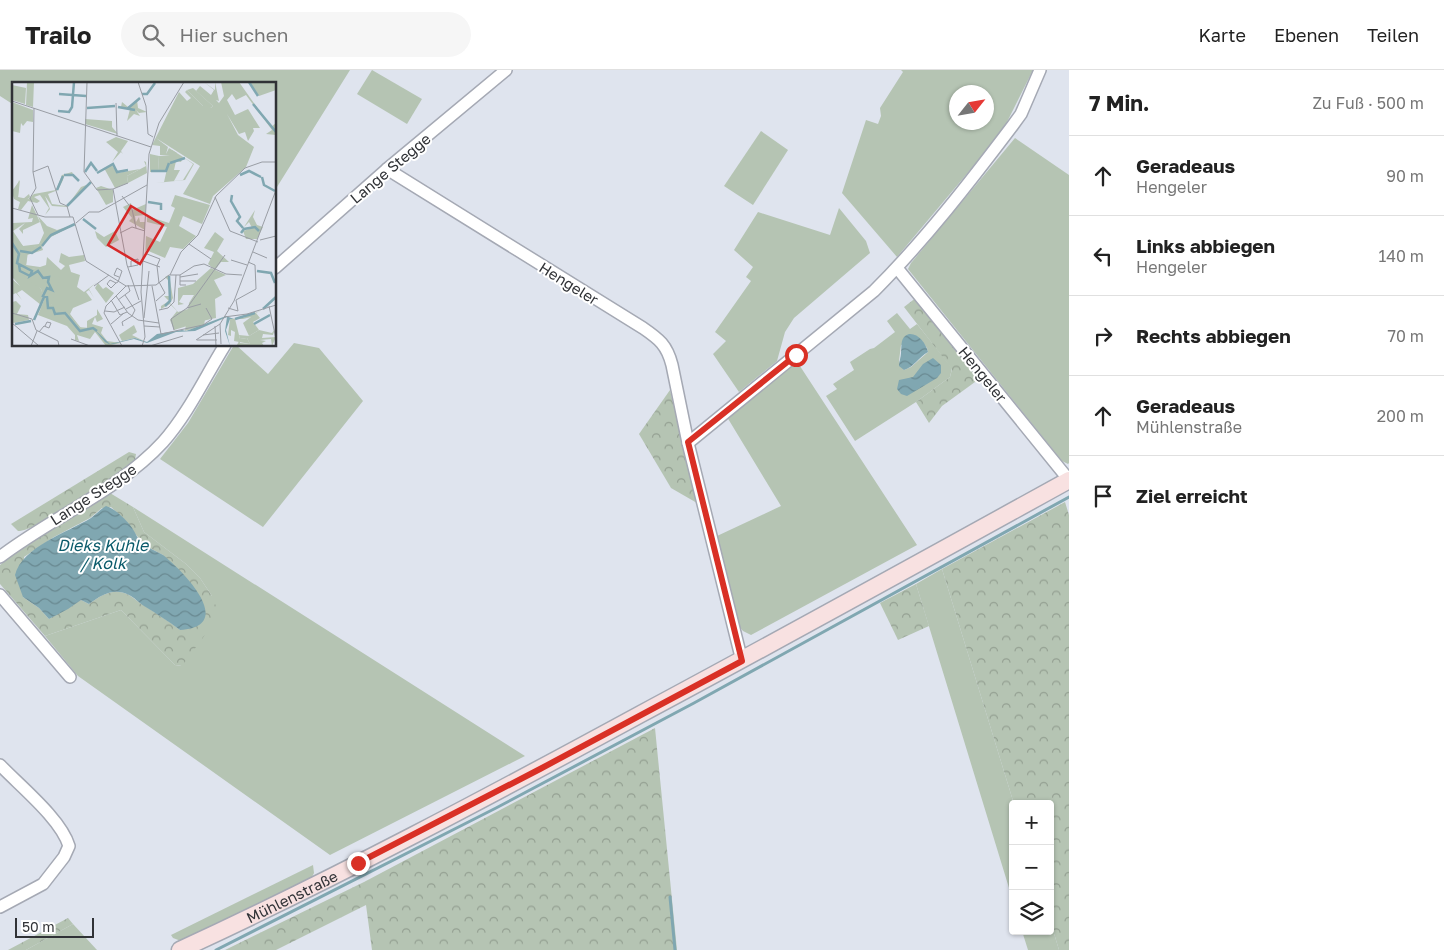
<!DOCTYPE html>
<html lang="de">
<head>
<meta charset="utf-8">
<style>
  :root { --surface:#fff; --page:#f6f6f6; --text:#222; --muted:#767676; --line:#e0e0e0 }
  body { margin:0; font-family:"Golos Text",sans-serif; background:var(--page); color:var(--text) }
  .controls { position:absolute; right:15px; bottom:15px; display:grid; overflow:hidden; border-radius:5px; box-shadow:0 1px 4px #0004 }
  .controls button { width:45px; height:45px; display:grid; place-items:center; padding:0; border:0; border-bottom:1px solid var(--line); background:var(--surface); color:var(--text); font:25px sans-serif }
  .compass { position:absolute; left:949px; top:15px; width:45px; height:45px; border-radius:50%; background:var(--surface); box-shadow:0 1px 4px #0004; rotate:59deg }
  .scale { position:absolute; left:15px; bottom:12px; width:79px; box-sizing:border-box; padding-left:5px; border:2px solid #303236; border-top:0; font-size:14px; line-height:18px; white-space:nowrap; color:#303236; -webkit-text-stroke:4px #fff; paint-order:stroke }
  .stop { position:absolute; width:15px; height:15px; margin:-11px; border:4px solid #d93025; border-radius:50%; background:#fff }
  .stop.end { background:#d93025; border-color:#fff; box-shadow:0 1px 5px #0008 }
  .list { margin:0; padding:0; list-style:none }
  h2 { display:flex; justify-content:space-between; align-items:center; height:65px; margin:0; padding:0 20px; font-size:21px }
  h2 small { font-size:16px; font-weight:400; color:var(--muted) }
  .list li { display:grid; grid-template-columns:32px 1fr auto; gap:15px; align-items:center; box-sizing:border-box; height:80px; padding:0 20px; border-top:1px solid var(--line) }
  .list b { display:block; font-size:19px; white-space:nowrap }
  .list p { margin:0; font-size:16px; white-space:nowrap; color:var(--muted) }
  .list em { font-size:16px; font-style:normal; color:var(--muted) }
  .icon { flex:none; width:28px; height:28px; fill:none; stroke:currentColor; stroke-width:2; stroke-linecap:round; stroke-linejoin:round }
  .map { position:relative; flex:none; width:1069px; height:880px; overflow:hidden }
  header { display:flex; align-items:center; gap:30px; box-sizing:border-box; height:70px; padding:0 25px; background:var(--surface); border-bottom:1px solid var(--line) }
  header strong { font-size:24px }
  nav { display:flex; gap:28px; margin-inline-start:auto; font-size:18px }
  .search { width:350px; height:45px; background:var(--page); display:flex; align-items:center; gap:12px; box-sizing:border-box; padding:0 18px; border-radius:28px; color:var(--muted); font-size:19px }
  main { display:flex }
  aside { flex:1; background:var(--surface) }
  .map>svg:first-child { display:block }
</style>
</head>
<body>
<header>
<strong>Trailo</strong>
<div class="search"><svg class="icon" aria-label="search" viewBox="0 0 24 24"><circle cx="10" cy="10" r="6"/><path d="M15 15l6 6"/></svg>Hier suchen</div>
<nav><a>Karte</a><a>Ebenen</a><a>Teilen</a></nav>
</header>
<main>
<div class="map">
<svg width="1069" height="880" viewBox="0 0 1069 880">
  <defs>
    <pattern id="forest-crowns" width="20" height="18" patternUnits="userSpaceOnUse" patternTransform="scale(1.25)"><rect width="20" height="18" fill="#b5c4b3"/><path d="M2 6a3 3 0 1 1 6 0M12 15a3 3 0 1 1 6 0" fill="none" stroke="#94a092"/></pattern>
    <pattern id="water-waves" width="16" height="10" patternUnits="userSpaceOnUse" patternTransform="scale(1.25)"><rect width="16" height="10" fill="#80a7b1"/><path d="M0 5q4-4 8 0t8 0" fill="none" stroke="#698991"/></pattern>
  </defs>
  <rect width="100%" height="100%" fill="#dfe4ee"/>
  <!-- grass -->
  <g fill="#b5c4b3" fill-rule="evenodd">
    <path d="M 0,0 L 350,0 L 277,117 L 275,116 L 275,14 L 14,14 L 14,35 L 0,26 Z"/>
    <path d="M 372,0 L 422,29 L 407,54 L 357,24 Z"/>
    <path d="M 901,0 L 1033,0 L 1002,62 L 897,187 L 842,123 L 866,50 L 878,54 L 881,46 L 880,38 L 903,2 ZM 956,22 L 986,22 L 986,52 L 956,52 Z"/>
    <path d="M 761,61 L 788,80 L 753,135 L 724,116 Z"/>
    <path d="M 1015,68 L 1069,105 L 1069,393 L 1068,394 L 1062,391 L 908,199 L 911,193 Z"/>
    <path d="M 839,138 L 866,171 L 870,183 L 794,248 L 785,262 L 777,291 L 739,322 L 713,284 L 726,271 L 715,262 L 751,211 L 746,207 L 753,197 L 734,180 L 758,142 L 830,165 Z"/>
    <path d="M 897,243 L 910,259 L 917,254 L 952,298 L 950,307 L 916,332 L 855,371 L 826,326 L 837,319 L 833,314 L 854,300 L 850,292 L 870,279 L 874,278 L 895,262 L 887,251 ZM 922,271 L 927,278 L 928,282 L 911,297 L 904,300 L 899,291 L 901,275 Z"/>
    <path d="M 294,273 L 319,278 L 363,331 L 263,457 L 160,389 L 188,353 L 234,275 L 236,275 L 268,304 Z"/>
    <path d="M 796,290 L 917,475 L 751,565 L 743,561 L 738,555 L 717,466 L 781,436 L 727,347 Z"/>
    <path d="M 133,437 L 525,686 L 330,785 L 78,606 L 45,566 L 121,540 L 175,595 L 181,596 L 212,526 L 200,508 L 186,494 L 144,462 Z"/>
    <path d="M 942,499 L 1014,734 L 1013,734 L 1013,831 L 916,514 Z"/>
    <path d="M 313,795 L 314,803 L 312,807 L 181,871 L 173,868 L 171,865 Z"/>
    <path d="M 1050,850 L 1059,880 L 1028,880 L 1022,861 L 1050,861 Z"/>
    <path d="M 73,854 L 97,880 L 26,880 Z"/>
  </g>
  <!-- forest -->
  <g fill="url(#forest-crowns)" fill-rule="evenodd">
    <path d="M 917,227 L 983,311 L 981,313 L 975,312 L 942,336 L 929,353 L 916,332 L 950,307 L 952,299 L 904,237 Z"/>
    <path d="M 670,320 L 697,433 L 671,418 L 639,364 Z"/>
    <path d="M 129,382 L 136,384 L 135,390 L 127,397 C 110,410 35,462 18,461 L 11,454 Z"/>
    <path d="M 110,423 L 133,437 L 144,462 L 186,494 L 200,508 L 212,526 L 217,539 L 216,550 L 182,596 L 175,595 L 121,540 L 45,566 L 0,514 L 0,495 L 25,474 ZM 111,437 L 124,449 L 144,475 L 163,485 L 180,560 C 169,551 157,544 145,536 C 139,533 134,528 129,525 C 114,517 101,525 89,534 L 81,530 L 49,549 L 39,538 L 23,527 L 24,487 L 54,467 L 90,448 L 102,438 Z"/>
    <path d="M 1065,432 L 1069,445 L 1069,880 L 1059,880 L 1050,850 L 1050,734 L 1014,734 L 942,499 Z"/>
    <path d="M 916,514 L 929,556 L 898,570 L 880,533 Z"/>
    <path d="M 655,658 L 677,880 L 372,880 L 366,835 L 276,880 L 225,880 L 364,812 Z"/>
    <path d="M 68,848 L 73,854 L 26,880 L 8,880 Z"/>
  </g>
  <!-- water -->
  <g fill="url(#water-waves)">
    <path d="M 909,264 C 918,263 926,273 928,282 C 919,287 914,297 904,300 L 899,296 C 899,291 901,287 901,283 C 902,274 900,267 909,264 Z"/>
    <path d="M 933,288 L 941,295 L 941,303 L 937,308 L 907,326 L 901,324 L 897,319 L 899,310 L 913,307 L 923,294 Z"/>
    <path d="M 106,436 C 116,439 129,452 134,461 C 137,466 138,470 143,473 C 148,478 156,481 163,485 C 182,500 238,556 180,560 C 168,551 157,544 144,536 C 139,533 134,527 129,525 C 114,517 101,525 89,534 L 81,530 L 68,539 L 49,549 L 39,538 L 23,527 L 15,505 C 22,477 68,462 91,448 C 96,444 101,439 106,436 Z"/>
  </g>
  <g fill="none" stroke-linecap="round" stroke-linejoin="round">
    <!-- stream -->
    <g stroke="#80a7b1" stroke-width="3">
      <path d="M 670,827 L 675,880"/>
      <path d="M 216,880 L 496,738 L 694,633 L 1069,427"/>
    </g>
    <defs>
      <g id="street">
        <path d="M 387,99 L 643,258 C 659,269 667,275 672,295 L 688,373 L 742,591"/>
        <path d="M 275,198 L 387,99 L 506,0"/>
        <path d="M 897,198 L 1069,410"/>
        <path d="M 688,373 L 874,221 C 925,170 970,112 1013,55 L 1021,44 L 1040,0"/>
        <path d="M 0,487 C 52,447 118,421 163,372 C 188,344 205,307 225,275"/>
        <path d="M 0,525 L 70,607"/>
        <path d="M 0,695 C 20,716 61,749 69,776 L 64,787 L 43,814 L 0,837"/>
      </g>
      <g id="secondary">
        <path id="s1" d="M 180,880 C 336,808 488,727 639,645 C 783,568 926,489 1069,410"/>
      </g>
    </defs>
    <!-- street casing -->
    <use href="#street" stroke="#a5a9b4" stroke-width="14"/>
    <!-- secondary casing -->
    <use href="#secondary" stroke="#a5a9b4" stroke-width="19"/>
    <!-- street -->
    <use href="#street" stroke="#fff" stroke-width="11"/>
    <!-- secondary -->
    <use href="#secondary" stroke="#f8e1e1" stroke-width="16"/>
  </g>
  <g fill="none" stroke-linecap="round" stroke-linejoin="round">
    <!-- route -->
    <path stroke="#d93025" stroke-width="6" d="M 358,793 L 540,699 L 742,591 L 688,372 L 796,285"/>
  </g>
  <g text-anchor="middle" dominant-baseline="central" stroke-width="4" stroke-linejoin="round" paint-order="stroke">
    <!-- street labels -->
    <g font-size="15" fill="#303236" stroke="#fff">
      <text transform="translate(390 98) rotate(-40)">Lange Stegge</text>
      <text transform="translate(569 213) rotate(32)">Hengeler</text>
      <text transform="translate(983 304) rotate(51)">Hengeler</text>
      <text transform="translate(93 424) rotate(-33)">Lange Stegge</text>
      <text stroke="none"><textPath href="#s1" startOffset="124">Mühlenstraße</textPath></text>
    </g>
    <!-- water labels -->
    <g font-size="16" font-style="italic" fill="#0a5b6b" stroke="#fff">
      <text x="103" y="475">Dieks Kuhle<tspan x="103" dy="18">/ Kolk</tspan></text>
    </g>
  </g>
  <!-- overview -->
  <g transform="translate(12 12)">
    <rect width="264" height="264" fill="#dfe4ee"/>
    <path d="M 0,3 L 14,6 L 13,22 L 0,18 ZM 181,6 L 201,24 L 199,26 L 191,24 L 175,8 ZM 125,18 L 126,26 L 135,30 L 127,31 L 124,28 L 128,34 L 122,32 L 115,39 L 118,27 L 109,25 L 110,20 L 116,25 ZM 73,37 L 100,39 L 100,45 L 106,52 L 73,42 ZM 160,68 L 165,71 L 163,81 L 157,81 L 155,88 L 146,89 L 147,74 L 159,74 ZM 132,79 L 134,80 L 135,91 L 116,101 L 115,94 L 134,84 ZM 89,104 L 101,108 L 101,120 L 94,123 L 84,106 ZM 119,121 L 120,128 L 134,122 L 133,133 L 123,134 L 124,140 L 127,135 L 128,140 L 133,140 L 133,148 L 117,139 L 120,136 L 111,125 ZM 20,123 L 28,140 L 11,148 L 11,152 L 7,147 L 13,141 L 1,149 L 11,164 L 22,165 L 29,161 L 29,168 L 17,171 L 0,160 L 0,132 L 1,141 L 20,140 L 21,136 L 16,137 ZM 83,149 L 92,155 L 103,149 L 107,158 L 94,165 L 85,156 ZM 199,186 L 214,193 L 202,198 L 210,213 L 203,217 L 204,236 L 193,238 L 192,243 L 173,249 L 177,221 L 182,213 L 171,213 L 167,220 L 172,222 L 166,223 L 166,206 L 181,202 ZM 86,201 L 91,207 L 94,205 L 102,211 L 94,221 L 83,206 ZM 4,219 L 9,224 L 5,232 L 16,233 L 17,238 L 1,241 L 0,220 ZM 250,228 L 244,231 L 248,236 L 241,240 L 247,248 L 237,254 L 231,241 L 239,235 L 231,237 L 223,237 L 228,257 L 235,256 L 238,262 L 222,259 L 223,250 L 219,248 L 219,254 L 216,253 L 218,237 L 231,236 ZM 122,243 L 125,250 L 120,253 L 132,259 L 123,256 L 110,259 L 107,253 Z" fill="#b5c4b3"/>
    <path d="M 15,0 L 22,0 L 21,25 L 14,23 ZM 192,0 L 203,8 L 203,0 L 207,19 L 204,18 L 210,24 L 207,21 L 212,14 L 209,0 L 227,0 L 259,45 L 264,41 L 264,53 L 254,52 L 260,48 L 234,13 L 224,18 L 220,12 L 215,18 L 223,33 L 236,27 L 248,46 L 241,46 L 242,49 L 236,59 L 233,50 L 227,52 L 215,32 L 226,53 L 242,65 L 234,85 L 201,114 L 198,122 L 171,112 L 188,84 L 144,56 L 156,65 L 154,72 L 157,66 L 182,82 L 173,98 L 144,101 L 152,100 L 158,74 L 148,73 L 148,64 L 140,63 L 167,10 L 175,19 L 179,16 L 173,10 L 175,8 L 191,24 L 193,21 L 199,26 L 201,24 L 184,9 L 188,4 L 199,13 L 202,8 ZM 171,75 L 181,82 L 171,98 L 162,99 L 168,88 L 162,88 L 164,79 L 169,80 ZM 238,0 L 264,0 L 264,8 L 247,14 ZM 0,20 L 21,28 L 21,40 L 15,39 L 11,44 L 9,41 L 8,51 L 0,49 ZM 104,55 L 116,59 L 109,69 L 111,72 L 109,70 L 100,80 L 106,70 L 94,60 ZM 138,72 L 147,74 L 146,90 L 138,90 ZM 100,83 L 105,91 L 128,87 L 115,94 L 116,101 L 103,106 L 92,86 ZM 60,90 L 62,94 L 52,94 L 51,98 L 46,108 L 36,112 L 40,122 L 55,124 L 69,105 L 77,102 L 55,125 L 40,124 L 33,114 L 38,127 L 33,133 L 37,126 L 28,113 L 22,115 L 28,119 L 25,121 L 16,119 L 9,128 L 6,127 L 8,120 L 2,117 L 0,107 L 4,107 L 7,98 L 6,115 L 16,117 L 22,112 L 44,108 L 50,93 ZM 163,113 L 198,123 L 190,142 L 171,134 L 167,144 L 184,154 L 171,167 L 158,165 L 153,176 L 134,168 L 133,176 L 134,154 L 148,160 L 155,145 L 135,140 L 135,134 L 157,141 L 163,126 L 159,124 ZM 243,128 L 241,135 L 245,143 L 251,145 L 245,157 L 234,157 L 231,149 L 240,146 L 237,140 L 232,145 ZM 26,134 L 35,144 L 45,148 L 64,142 L 37,156 L 30,165 L 31,168 L 15,173 L 14,183 L 28,185 L 34,183 L 35,175 L 49,188 L 53,184 L 47,180 L 49,171 L 57,175 L 72,173 L 73,179 L 57,183 L 59,190 L 68,193 L 65,205 L 72,210 L 85,200 L 77,207 L 82,216 L 77,208 L 74,210 L 80,218 L 61,226 L 58,232 L 67,245 L 75,246 L 75,239 L 85,233 L 85,227 L 91,237 L 85,240 L 83,235 L 80,242 L 90,245 L 88,247 L 70,249 L 43,231 L 24,187 L 13,186 L 14,168 L 17,171 L 28,168 L 29,161 L 26,164 L 22,165 L 11,165 L 1,154 L 11,164 L 27,162 L 32,151 ZM 203,150 L 212,157 L 205,169 L 217,180 L 209,180 L 203,188 L 196,182 L 202,170 L 192,166 ZM 0,175 L 29,207 L 32,216 L 30,224 L 22,238 L 2,242 L 21,238 L 29,223 L 10,208 L 5,211 L 10,218 L 7,224 L 10,218 L 4,211 L 0,213 L 0,197 L 8,204 L 1,196 ZM 263,247 L 261,253 L 251,252 L 250,256 L 264,255 L 260,264 L 259,257 L 248,258 L 254,259 L 250,261 L 252,264 L 225,263 L 228,257 L 228,261 L 238,262 L 235,256 L 228,257 L 227,253 L 237,254 L 247,248 L 260,251 Z" fill="#b5c4b3" fill-rule="evenodd"/>
    <path d="M 8,98 L 6,116 L 11,117 L 17,112 L 18,115 L 11,121 L 2,116 L 0,109 ZM 0,144 L 1,154 L 16,170 L 14,184 L 23,187 L 35,184 L 41,194 L 48,195 L 39,222 L 57,231 L 69,246 L 91,245 L 89,251 L 95,259 L 109,261 L 94,264 L 83,250 L 78,257 L 65,253 L 67,259 L 63,258 L 63,253 L 55,244 L 26,233 L 32,218 L 29,207 L 8,191 L 2,194 L 6,185 L 0,180 ZM 157,193 L 161,216 L 158,221 L 166,230 L 189,223 L 198,231 L 198,237 L 162,248 L 158,238 L 165,229 L 158,222 L 149,227 L 149,224 L 157,219 L 152,214 L 158,214 L 157,199 L 153,195 Z" fill="#b5c4b3"/>
    <path d="M 214,234 L 222,237 L 218,237 L 214,248 L 218,264 L 213,249 L 215,235 L 183,249 L 164,250 L 135,261 L 122,257 L 101,262 L 97,262 L 93,260 L 82,247 L 98,262 L 123,256 L 135,260 L 145,252 L 170,248 L 174,249 Z" fill="#80a7b1"/>
    <path fill="none" stroke="#80a7b1" stroke-width="2.5" d="M 237,0 L 246,14M 47,12 L 74,14M 130,12 L 135,12 L 143,1M 241,22 L 264,50M 106,25 L 123,28M 75,26 L 103,24M 115,27 L 128,16M 46,29 L 57,30 L 60,25 L 62,0M 158,81 L 173,76M 139,89 L 154,89 L 157,81M 73,90 L 79,81 L 85,89M 85,91 L 101,82 L 105,90 L 116,88M 52,93 L 61,93 L 67,99M 228,93 L 237,89 L 249,95M 250,95 L 252,103 L 263,109M 45,108 L 51,94M 220,113 L 219,119 L 228,135 L 225,139 L 231,146M 136,120 L 149,122 L 149,128M 55,124 L 79,100M 71,137 L 84,147M 229,151 L 232,147 L 243,145 L 247,149M 0,161 L 7,172 L 5,181 L 20,189 L 18,194 L 26,189 L 31,196 L 37,195 L 36,200 L 40,208 L 35,206 L 31,214 L 35,215 L 36,226 L 41,226 L 43,232 L 53,231 L 68,249 L 81,246 L 85,249M 30,164 L 39,153 L 63,142M 8,169 L 20,171 L 29,165M 7,183 L 8,189 L 18,194M 245,189 L 259,191 L 263,201M 153,224 L 158,219 L 157,194M 251,227 L 264,215M 223,237 L 243,231M 22,238 L 32,215M 3,242 L 19,239M 242,242 L 258,233"/>
    <path fill="none" stroke="#999da4" stroke-width="1" d="M 75,0 L 72,90 L 85,108 L 101,107 L 115,183 L 127,218M 126,0 L 134,24 L 136,52 L 141,55M 0,19 L 139,65M 104,21 L 105,54M 22,26 L 21,90 L 24,106 L 18,116 L 26,133M 21,90 L 36,84 L 48,121 L 55,124 L 58,135M 101,107 L 116,101M 110,114 L 120,127 L 124,146M 203,115 L 218,149 L 246,160M 0,126 L 33,135 L 61,135 L 74,179 L 114,204M 64,141 L 77,130 L 87,130 L 135,103M 108,151 L 120,145 L 133,149M 248,158 L 264,154M 177,162 L 199,177M 241,170 L 255,176M 135,172 L 148,177 L 145,184 L 147,201M 219,178 L 235,183M 131,179 L 148,185M 116,185 L 126,183 L 126,177 L 119,179 L 119,185M 158,193 L 169,170 L 186,153 L 204,114 L 233,86 L 250,80 L 264,80M 168,193 L 168,203 L 174,203M 168,195 L 186,192M 168,199 L 184,199M 104,201 L 98,198 L 95,202 L 99,206 L 104,201 L 106,200 L 110,189 L 105,186 L 102,193 L 107,195M 82,204 L 97,193M 114,204 L 144,203 L 157,193 L 168,193 L 182,184 L 192,182 L 214,192 L 230,193M 140,204 L 149,252 L 191,243 L 200,237 L 194,226M 113,213 L 123,228 L 120,234M 104,214 L 116,231 L 126,238 L 147,241M 99,218 L 108,233 L 115,230M 106,218 L 118,209 L 116,203M 224,218 L 244,207 L 243,183 L 236,180M 144,219 L 153,211 L 147,200M 189,222 L 175,226 L 213,173M 257,224 L 264,257M 216,226 L 226,229 L 224,218M 114,227 L 129,219M 147,228 L 156,226 L 162,220 L 164,193M 93,229 L 102,230 L 113,225M 0,231 L 20,237 L 24,248 L 46,259 L 47,264M 212,235 L 235,232 L 264,223M 132,236 L 137,189M 0,241 L 27,264M 99,242 L 112,231M 208,242 L 209,262M 111,244 L 110,240 L 120,234M 132,244 L 148,245M 203,244 L 204,264M 162,248 L 159,237 L 175,226M 27,250 L 32,244 L 37,246 L 39,241 L 35,240 L 33,244M 191,253 L 207,251M 59,257 L 78,264M 184,258 L 208,242 L 222,219 L 264,108M 185,258 L 205,258M 19,264 L 25,249M 110,264 L 92,231 L 94,224 L 114,204M 130,264 L 133,255 L 129,210 L 137,72 L 147,41 L 172,0M 138,264 L 171,254"/>
    <path fill="#d62828" fill-opacity="0.15" stroke="#d62828" stroke-width="2.5" d="M 119,124 L 151,143 L 128,182 L 96,163 Z"/>
    <rect width="264" height="264" fill="none" stroke="#303236" stroke-width="2.5"/>
  </g>
</svg>
<div class="controls">
<button>+</button>
<button>−</button>
<button><svg class="icon" aria-label="layers" viewBox="0 0 24 24"><path d="M12 4l9 5-9 5-9-5zM3 14l9 5 9-5"/></svg></button>
</div>
<svg class="compass" viewBox="-18 -18 36 36"><path d="M0-13l5 13h-10z" fill="#e53935"/><path d="M0 13l5-13h-10z" fill="#767676"/></svg>
<div class="scale">50 m</div>
<div class="stop" style="left:796px;top:285px"></div>
<div class="stop end" style="left:358px;top:793px"></div>
</div>
<aside>
<h2>7 Min.<small>Zu Fuß · 500 m</small></h2>
<ul class="list">
<li><svg class="icon" aria-label="ahead" viewBox="0 0 24 24"><path d="M12 20V5M6 11l6-6 6 6"/></svg><div><b>Geradeaus</b><p>Hengeler</p></div><em>90 m</em></li>
<li><svg class="icon" aria-label="left" viewBox="0 0 24 24"><path d="M17 20v-9H6M10 6l-5 5 5 5"/></svg><div><b>Links abbiegen</b><p>Hengeler</p></div><em>140 m</em></li>
<li><svg class="icon" aria-label="right" viewBox="0 0 24 24"><path d="M7 20v-9h11M14 6l5 5-5 5"/></svg><div><b>Rechts abbiegen</b></div><em>70 m</em></li>
<li><svg class="icon" aria-label="ahead" viewBox="0 0 24 24"><path d="M12 20V5M6 11l6-6 6 6"/></svg><div><b>Geradeaus</b><p>Mühlenstraße</p></div><em>200 m</em></li>
<li><svg class="icon" aria-label="arrive" viewBox="0 0 24 24"><path d="M6 21V4h12l-3 4 3 4H6"/></svg><div><b>Ziel erreicht</b></div></li>
</ul>
</aside>
</main>
</body>
</html>
